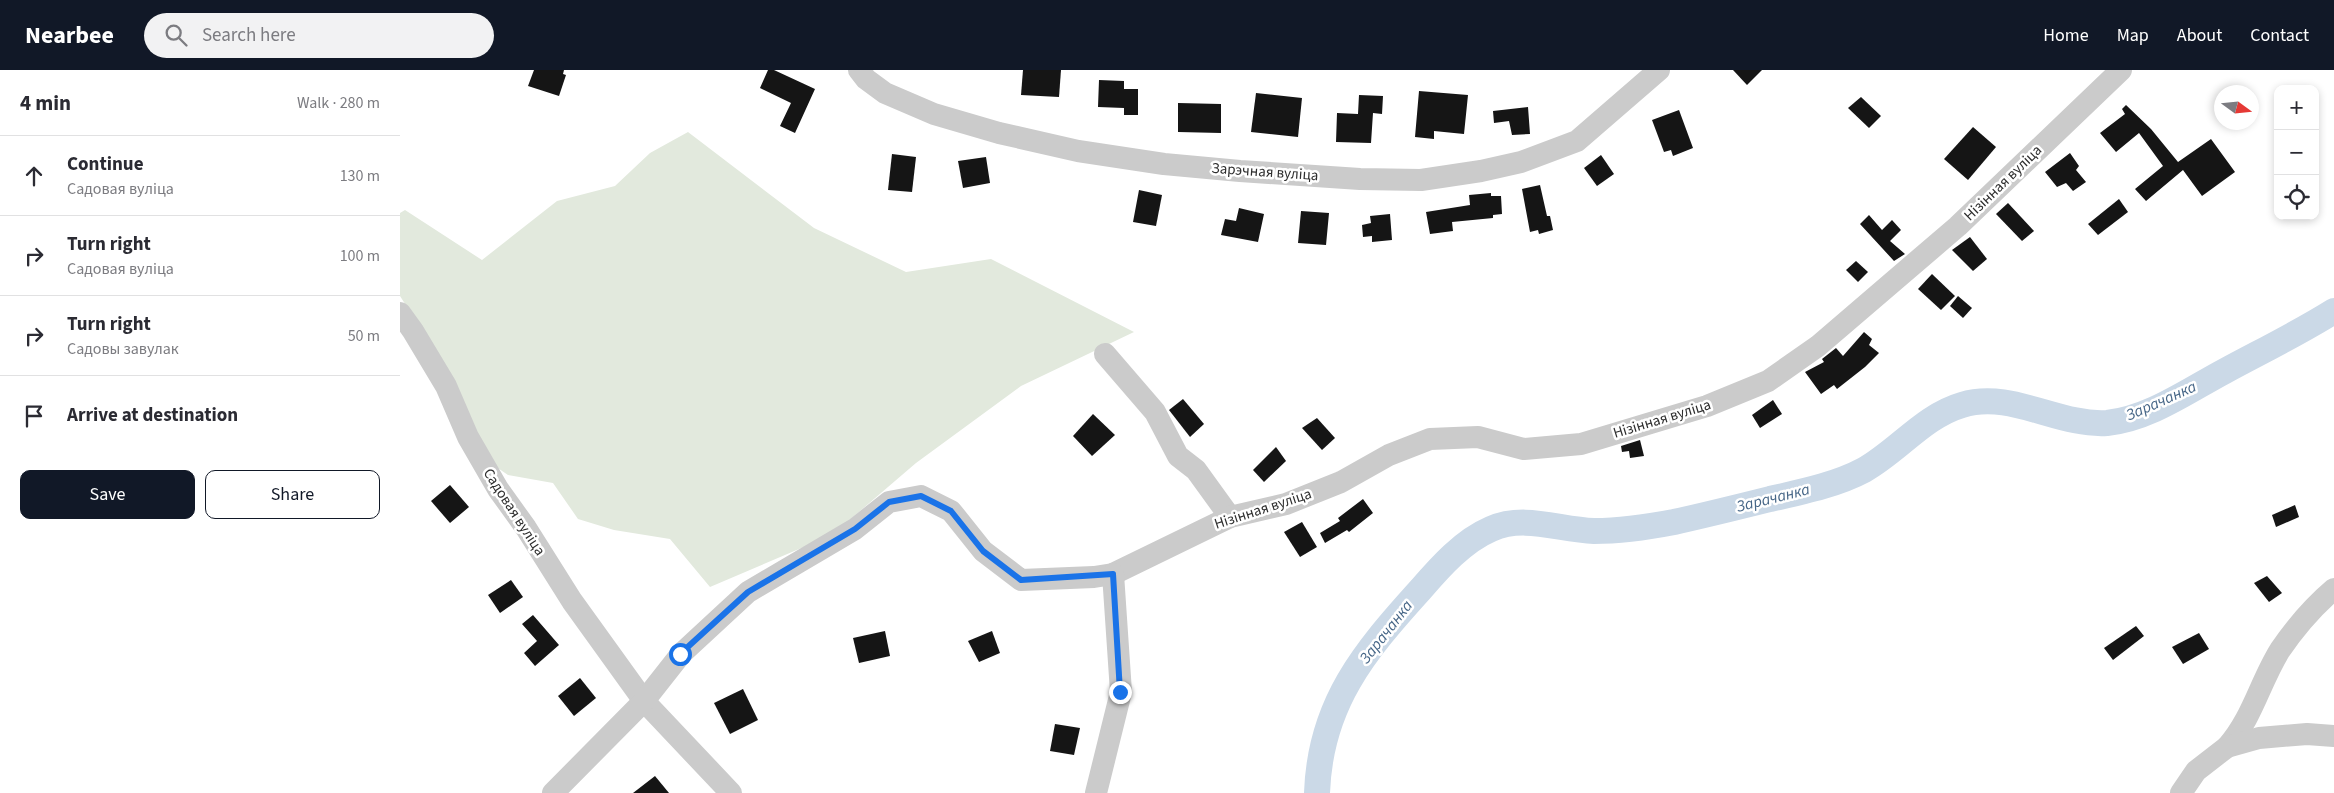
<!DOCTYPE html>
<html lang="en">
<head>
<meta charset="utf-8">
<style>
  :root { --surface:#fff; --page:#f2f2f3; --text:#2b2b33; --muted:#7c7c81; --line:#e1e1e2; --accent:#111827 }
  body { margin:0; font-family:"Source Sans 3",sans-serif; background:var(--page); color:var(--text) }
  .controls { position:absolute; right:15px; top:15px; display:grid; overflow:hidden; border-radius:10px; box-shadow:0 2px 8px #0003 }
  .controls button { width:45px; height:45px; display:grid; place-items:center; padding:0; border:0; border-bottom:1px solid var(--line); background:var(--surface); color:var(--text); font:25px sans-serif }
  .compass { position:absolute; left:1814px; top:15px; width:45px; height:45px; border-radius:50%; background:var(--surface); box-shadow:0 2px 8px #0003; rotate:105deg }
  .stop { position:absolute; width:15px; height:15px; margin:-11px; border:4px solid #1a73e8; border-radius:50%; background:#fff }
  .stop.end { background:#1a73e8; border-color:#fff; box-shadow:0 1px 5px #0008 }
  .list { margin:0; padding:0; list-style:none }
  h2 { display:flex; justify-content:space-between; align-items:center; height:65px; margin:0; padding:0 20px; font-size:21px }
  h2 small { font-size:16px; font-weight:400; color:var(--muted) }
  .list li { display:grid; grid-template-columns:32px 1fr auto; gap:15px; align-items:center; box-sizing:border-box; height:80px; padding:0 20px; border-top:1px solid var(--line) }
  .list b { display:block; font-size:19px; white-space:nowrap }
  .list p { margin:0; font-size:16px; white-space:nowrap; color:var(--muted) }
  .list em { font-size:16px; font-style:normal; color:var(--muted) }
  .actions { display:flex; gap:10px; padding:15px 20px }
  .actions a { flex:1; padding:11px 0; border:1px solid var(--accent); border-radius:10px; text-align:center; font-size:18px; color:var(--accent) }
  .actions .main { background:var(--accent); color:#fff }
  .icon { flex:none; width:28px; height:28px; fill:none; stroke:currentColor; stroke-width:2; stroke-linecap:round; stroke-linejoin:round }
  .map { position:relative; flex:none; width:1934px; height:723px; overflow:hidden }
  header { display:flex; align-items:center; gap:30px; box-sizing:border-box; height:70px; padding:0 25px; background:var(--accent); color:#fff }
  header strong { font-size:24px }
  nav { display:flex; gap:28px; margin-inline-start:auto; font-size:18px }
  .search { width:350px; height:45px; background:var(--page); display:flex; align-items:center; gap:12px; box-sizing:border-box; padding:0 18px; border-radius:28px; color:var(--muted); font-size:19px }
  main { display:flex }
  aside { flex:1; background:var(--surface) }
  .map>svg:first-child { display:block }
</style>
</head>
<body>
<header>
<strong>Nearbee</strong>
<div class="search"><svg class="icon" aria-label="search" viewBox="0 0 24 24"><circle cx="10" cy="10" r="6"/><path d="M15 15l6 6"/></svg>Search here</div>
<nav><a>Home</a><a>Map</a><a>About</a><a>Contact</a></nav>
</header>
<main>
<aside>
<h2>4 min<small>Walk · 280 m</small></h2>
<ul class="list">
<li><svg class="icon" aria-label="ahead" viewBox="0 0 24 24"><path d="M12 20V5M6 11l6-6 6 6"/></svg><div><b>Continue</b><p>Садовая вуліца</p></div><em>130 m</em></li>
<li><svg class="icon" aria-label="right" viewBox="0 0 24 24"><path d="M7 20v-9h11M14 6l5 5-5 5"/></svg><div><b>Turn right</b><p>Садовая вуліца</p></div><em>100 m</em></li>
<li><svg class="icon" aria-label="right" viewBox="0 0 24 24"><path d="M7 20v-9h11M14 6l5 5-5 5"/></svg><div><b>Turn right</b><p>Садовы завулак</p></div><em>50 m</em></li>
<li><svg class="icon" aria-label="arrive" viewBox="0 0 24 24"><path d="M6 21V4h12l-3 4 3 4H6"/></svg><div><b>Arrive at destination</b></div></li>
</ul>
<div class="actions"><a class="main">Save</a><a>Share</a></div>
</aside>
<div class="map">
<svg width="1934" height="723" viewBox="0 0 1934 723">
  <rect width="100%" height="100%" fill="#fff"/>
  <!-- green -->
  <path fill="#e2e9dd" d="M 288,62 L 414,158 L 506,202 L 591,189 L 734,262 L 621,316 L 516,393 L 432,465 L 310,517 L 270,469 L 214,460 L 178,449 L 153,413 L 108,405 L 89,392 L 53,309 L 0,226 L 0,143 L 5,140 L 82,190 L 157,131 L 215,116 L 250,83 Z"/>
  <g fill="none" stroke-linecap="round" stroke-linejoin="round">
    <!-- river -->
    <path stroke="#cbd9e7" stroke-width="26" d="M 917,723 C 920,634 964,582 1021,519 C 1040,497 1063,471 1091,459 C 1125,444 1159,460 1194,461 C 1221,461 1248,457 1274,452 C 1306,445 1338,437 1370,429 C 1401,422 1436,415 1464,400 C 1498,381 1524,346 1562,335 C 1611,320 1658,356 1707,353 C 1749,349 1789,320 1825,301 C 1862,281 1899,263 1934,241"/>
  </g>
  <!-- building -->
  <g fill="#151515">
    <path d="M 134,0 L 164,0 L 163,4 L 166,5 L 159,26 L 128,16 Z"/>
    <path d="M 368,0 L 374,0 L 415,19 L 395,63 L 380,56 L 391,33 L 360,18 Z"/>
    <path d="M 623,0 L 661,0 L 659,27 L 621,25 Z"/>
    <path d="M 1333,0 L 1362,0 L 1347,15 Z"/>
    <path d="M 699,10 L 724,11 L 724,19 L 738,19 L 738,45 L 724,45 L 724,38 L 698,37 Z"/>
    <path d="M 1019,21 L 1068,25 L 1064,64 L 1034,61 L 1034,69 L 1015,67 Z"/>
    <path d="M 856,23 L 902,28 L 898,67 L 851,62 Z"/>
    <path d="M 959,25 L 983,26 L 982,44 L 973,43 L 971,73 L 936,72 L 937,43 L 958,44 Z"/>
    <path d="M 1461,27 L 1481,46 L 1469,58 L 1448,38 Z"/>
    <path d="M 778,33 L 821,34 L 821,63 L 778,62 Z"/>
    <path d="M 1726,35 L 1751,59 L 1778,92 L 1811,69 L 1835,102 L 1802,126 L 1783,100 L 1746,131 L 1735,119 L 1763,96 L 1739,63 L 1716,82 L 1700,63 L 1725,44 L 1722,39 Z"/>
    <path d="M 1128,37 L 1130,64 L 1112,65 L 1109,51 L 1094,53 L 1093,41 Z"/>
    <path d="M 1279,40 L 1293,78 L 1273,86 L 1271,80 L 1264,82 L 1252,50 Z"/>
    <path d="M 1573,57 L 1596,77 L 1568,110 L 1544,89 Z"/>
    <path d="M 1670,83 L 1679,96 L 1676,100 L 1686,112 L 1673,121 L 1666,113 L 1657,117 L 1645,102 Z"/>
    <path d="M 492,84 L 516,87 L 512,122 L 488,120 Z"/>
    <path d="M 1201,85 L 1214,104 L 1197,116 L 1184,98 Z"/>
    <path d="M 586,87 L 590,113 L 563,118 L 558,91 Z"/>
    <path d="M 1140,115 L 1147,146 L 1150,146 L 1153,160 L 1139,164 L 1138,160 L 1130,162 L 1122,119 Z"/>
    <path d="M 739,120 L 762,125 L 756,156 L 733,152 Z"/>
    <path d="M 1091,123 L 1091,126 L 1101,126 L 1102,144 L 1093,145 L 1093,148 L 1052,152 L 1053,161 L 1030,164 L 1026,142 L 1070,135 L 1069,125 Z"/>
    <path d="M 1719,129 L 1728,142 L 1698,165 L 1688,154 Z"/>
    <path d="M 1608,133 L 1634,161 L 1622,171 L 1596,144 Z"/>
    <path d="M 839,138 L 864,144 L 858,172 L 821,165 L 825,149 L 836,151 Z"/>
    <path d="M 901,141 L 929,143 L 926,175 L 898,173 Z"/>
    <path d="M 990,144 L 992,170 L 972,172 L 972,166 L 963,167 L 962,155 L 971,153 L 970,146 Z"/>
    <path d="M 1469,145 L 1482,160 L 1492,150 L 1501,160 L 1490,171 L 1505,184 L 1494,191 L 1460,154 Z"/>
    <path d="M 1570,167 L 1587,189 L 1573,201 L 1552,180 Z"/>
    <path d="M 1456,191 L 1468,202 L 1458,212 L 1446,200 Z"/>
    <path d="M 1532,204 L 1555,226 L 1541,240 L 1518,219 Z"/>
    <path d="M 1558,226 L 1572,238 L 1563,248 L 1550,236 Z"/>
    <path d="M 1464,262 L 1472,269 L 1469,275 L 1479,283 L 1465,297 L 1437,319 L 1434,315 L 1421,324 L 1405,302 L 1424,292 L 1422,289 L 1436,278 L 1443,286 Z"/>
    <path d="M 783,329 L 804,354 L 790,367 L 769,340 Z"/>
    <path d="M 1373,330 L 1382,344 L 1360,358 L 1352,345 Z"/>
    <path d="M 693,344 L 715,365 L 692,386 L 673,366 Z"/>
    <path d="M 917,348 L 935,368 L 922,380 L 902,358 Z"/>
    <path d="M 1240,370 L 1244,386 L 1230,388 L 1229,381 L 1222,382 L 1221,376 Z"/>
    <path d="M 876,377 L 886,391 L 864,412 L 853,400 Z"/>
    <path d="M 50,415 L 69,437 L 50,453 L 31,431 Z"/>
    <path d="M 963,429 L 973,443 L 949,462 L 947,460 L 925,473 L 920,463 L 940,451 L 938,448 Z"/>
    <path d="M 1895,435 L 1899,447 L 1876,457 L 1872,445 Z"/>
    <path d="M 902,452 L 917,477 L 900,487 L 884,462 Z"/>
    <path d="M 1867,506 L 1882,523 L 1869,532 L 1854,513 Z"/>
    <path d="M 111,510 L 123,527 L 100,543 L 88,525 Z"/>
    <path d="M 133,545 L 159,575 L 135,596 L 124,583 L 137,571 L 122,554 Z"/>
    <path d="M 1736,556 L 1744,566 L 1713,590 L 1704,578 Z"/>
    <path d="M 485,561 L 490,586 L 459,593 L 453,568 Z"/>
    <path d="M 592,561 L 600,583 L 579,592 L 568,571 Z"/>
    <path d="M 1799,563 L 1809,579 L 1783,594 L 1772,577 Z"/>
    <path d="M 180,608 L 196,628 L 174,646 L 158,626 Z"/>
    <path d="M 343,619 L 358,650 L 330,664 L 314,633 Z"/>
    <path d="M 655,654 L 680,658 L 674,685 L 650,681 Z"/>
    <path d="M 255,706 L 269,723 L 233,723 Z"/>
  </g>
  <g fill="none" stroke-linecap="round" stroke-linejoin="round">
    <!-- minor -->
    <g stroke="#cbcbcb" stroke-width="22">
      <path d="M 459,0 L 466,9 L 485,23 L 534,44 L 599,63 L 678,81 L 764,94 L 840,101 L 960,109 L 1021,110 L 1081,101 L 1121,92 L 1177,71 L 1259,0"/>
      <path d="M 0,243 L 13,261 L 46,316 L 68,367 L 98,419 L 126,458 L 172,531 L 244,631 L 331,723"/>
      <path d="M 705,284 L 755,342 L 778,386 L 796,400 L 830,447"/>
      <path d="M 1827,677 C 1853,647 1860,612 1880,580 C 1895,558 1914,536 1934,519"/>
      <path d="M 153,723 L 244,631 L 281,584 L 348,522 L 455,459 L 489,432 L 521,426 L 551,441 L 583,481 L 621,510 L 694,507 L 713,504 L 830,447 L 886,434 L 941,412 L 989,385 L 1030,369 L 1078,367 L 1124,379 L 1181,374 L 1307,336 L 1368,311 L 1418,276 L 1558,156 L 1721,0"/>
      <path d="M 696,723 L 721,622 L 713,504"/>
      <path d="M 1781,723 L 1796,701 L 1827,677 L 1859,668 L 1907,664 L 1934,666"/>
    </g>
  </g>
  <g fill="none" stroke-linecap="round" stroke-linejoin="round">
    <!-- route -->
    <path stroke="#1a73e8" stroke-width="6" d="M 280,584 L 348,522 L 455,459 L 489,432 L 521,426 L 551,441 L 583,481 L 621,510 L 713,504 L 720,622"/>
  </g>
  <g text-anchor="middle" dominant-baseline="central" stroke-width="5" stroke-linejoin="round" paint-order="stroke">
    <!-- street labels -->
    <g font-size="15" fill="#2e2e2e" stroke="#fff">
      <text transform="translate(865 102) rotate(4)">Зарэчная вуліца</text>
      <text transform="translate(1603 113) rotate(-44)">Нізінная вуліца</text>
      <text transform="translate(1262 349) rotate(-17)">Нізінная вуліца</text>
      <text transform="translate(863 439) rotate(-18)">Нізінная вуліца</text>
      <text transform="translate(114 442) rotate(57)">Садовая вуліца</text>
    </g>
    <!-- water labels -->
    <g font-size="16" font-style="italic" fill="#456586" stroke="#fff">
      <text transform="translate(1761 331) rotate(-24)">Зарачанка</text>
      <text transform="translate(1373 428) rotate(-14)">Зарачанка</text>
      <text transform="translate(986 562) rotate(-52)">Зарачанка</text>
    </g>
  </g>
</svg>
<div class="controls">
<button>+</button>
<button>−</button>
<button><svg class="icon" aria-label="locate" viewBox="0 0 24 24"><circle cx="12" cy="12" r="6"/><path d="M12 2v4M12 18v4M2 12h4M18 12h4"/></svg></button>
</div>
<svg class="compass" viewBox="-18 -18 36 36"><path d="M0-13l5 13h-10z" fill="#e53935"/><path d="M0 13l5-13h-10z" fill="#7c7c81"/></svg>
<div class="stop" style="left:280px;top:584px"></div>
<div class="stop end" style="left:720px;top:622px"></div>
</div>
</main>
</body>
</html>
